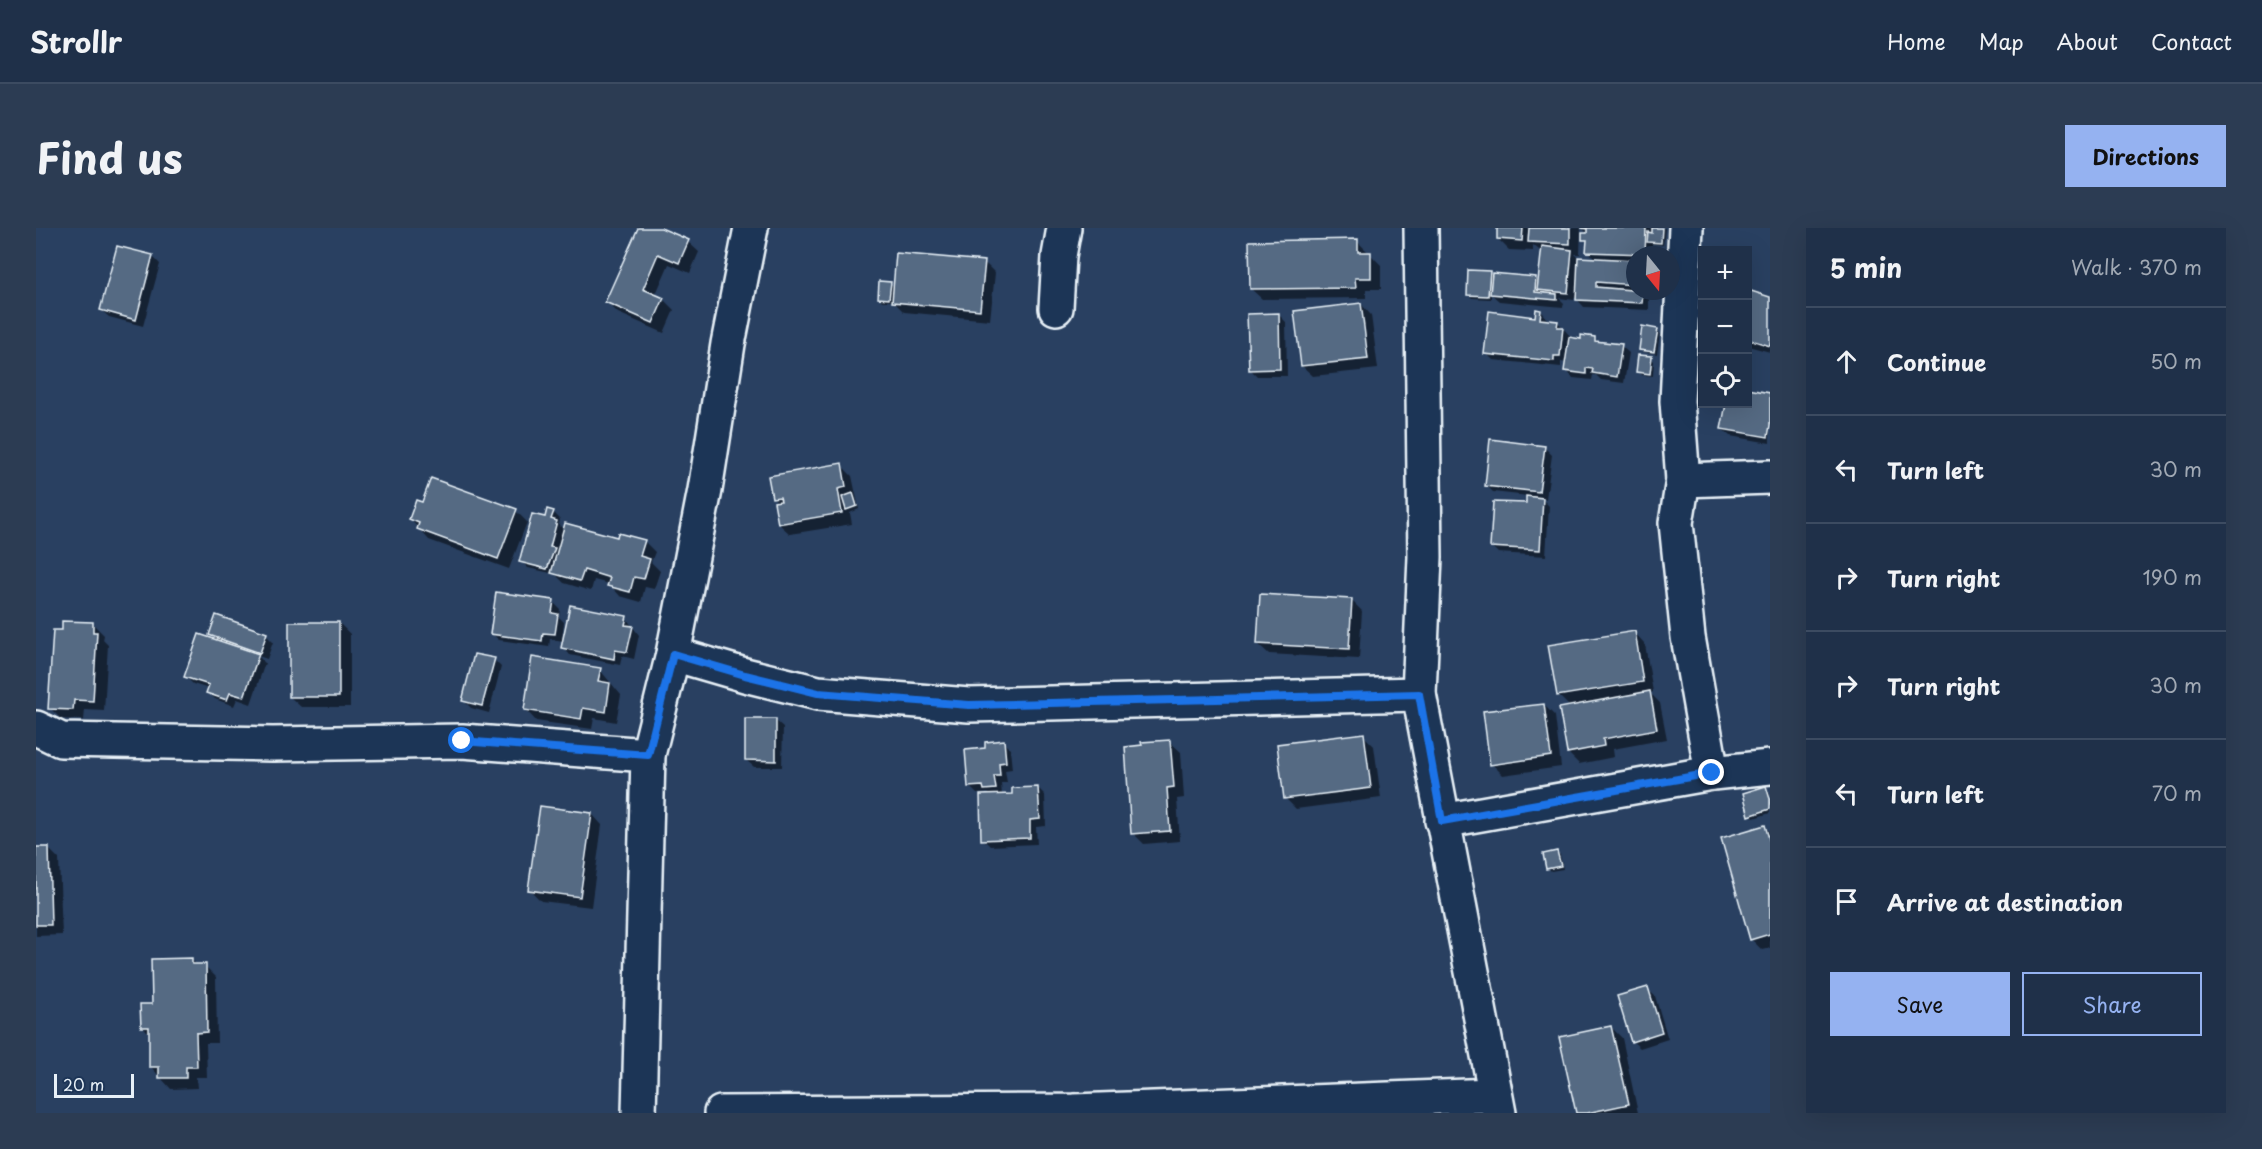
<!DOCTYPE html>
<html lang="en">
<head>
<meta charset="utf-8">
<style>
  :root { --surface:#1f3049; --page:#2c3c53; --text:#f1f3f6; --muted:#a1a9b4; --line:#3c4b61; --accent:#95b2f1 }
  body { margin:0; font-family:"Playpen Sans",sans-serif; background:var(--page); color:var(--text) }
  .controls { position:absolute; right:18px; top:18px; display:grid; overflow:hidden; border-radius:0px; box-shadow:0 6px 24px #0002 }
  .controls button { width:54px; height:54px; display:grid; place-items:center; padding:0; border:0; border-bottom:2px solid var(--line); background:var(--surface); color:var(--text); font:30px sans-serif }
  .compass { position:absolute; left:1590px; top:18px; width:54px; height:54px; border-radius:50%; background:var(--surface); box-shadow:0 6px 24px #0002; rotate:162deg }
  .scale { position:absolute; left:18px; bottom:15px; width:80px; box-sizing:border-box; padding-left:6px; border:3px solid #e8f1f8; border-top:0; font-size:16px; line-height:21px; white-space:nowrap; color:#e8f1f8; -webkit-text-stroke:4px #1d3557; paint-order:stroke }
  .stop { position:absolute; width:18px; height:18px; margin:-14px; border:4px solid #1a73e8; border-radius:50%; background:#fff }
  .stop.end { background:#1a73e8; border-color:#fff; box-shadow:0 2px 6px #0008 }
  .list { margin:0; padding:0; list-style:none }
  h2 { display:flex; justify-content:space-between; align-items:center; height:78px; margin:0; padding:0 24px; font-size:26px }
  h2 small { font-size:20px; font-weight:400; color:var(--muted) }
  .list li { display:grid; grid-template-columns:39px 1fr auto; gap:18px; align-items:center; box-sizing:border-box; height:108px; padding:0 24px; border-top:2px solid var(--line) }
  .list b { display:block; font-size:22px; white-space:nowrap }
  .list em { font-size:20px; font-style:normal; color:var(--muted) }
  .actions { display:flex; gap:12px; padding:18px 24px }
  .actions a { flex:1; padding:14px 0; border:2px solid var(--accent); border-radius:0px; text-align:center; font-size:21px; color:var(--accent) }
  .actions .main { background:var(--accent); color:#111 }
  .icon { flex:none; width:33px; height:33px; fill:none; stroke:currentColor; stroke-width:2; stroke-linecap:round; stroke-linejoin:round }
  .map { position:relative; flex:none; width:1734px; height:885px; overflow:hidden; border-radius:0px }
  header { display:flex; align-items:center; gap:36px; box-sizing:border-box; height:84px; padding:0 30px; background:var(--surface); border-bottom:2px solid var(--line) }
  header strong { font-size:28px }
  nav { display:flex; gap:33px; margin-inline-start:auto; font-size:21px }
  .intro { display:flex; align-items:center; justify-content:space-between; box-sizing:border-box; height:144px; padding:0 36px }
  h1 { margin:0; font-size:42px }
  .button { padding:15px 27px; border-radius:0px; background:var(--accent); color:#111; font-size:21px; font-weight:700 }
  main { display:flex; gap:36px; padding:0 36px }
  aside { flex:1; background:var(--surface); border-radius:0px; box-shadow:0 6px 24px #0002 }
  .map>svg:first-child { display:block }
</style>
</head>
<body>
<header>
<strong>Strollr</strong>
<nav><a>Home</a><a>Map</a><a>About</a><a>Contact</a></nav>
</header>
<div class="intro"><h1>Find us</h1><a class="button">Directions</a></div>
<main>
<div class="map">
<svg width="1734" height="885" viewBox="0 0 1734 885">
  <rect width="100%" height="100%" fill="#294061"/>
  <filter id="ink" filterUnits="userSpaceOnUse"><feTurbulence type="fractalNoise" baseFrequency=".0167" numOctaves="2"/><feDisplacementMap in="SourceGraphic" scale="12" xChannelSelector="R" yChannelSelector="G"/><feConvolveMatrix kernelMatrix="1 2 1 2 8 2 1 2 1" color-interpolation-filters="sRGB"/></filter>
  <g filter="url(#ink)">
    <!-- shadow -->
    <g fill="#0007">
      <path d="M 604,0 L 621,0 L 652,14 L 663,24 L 654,45 L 633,36 L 619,68 L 627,71 L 638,82 L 628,105 L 582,85 L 571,74 Z"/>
      <path d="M 1463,0 L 1545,0 L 1544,26 L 1539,26 L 1543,30 L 1560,31 L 1552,23 L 1552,16 L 1548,11 L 1553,7 L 1546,0 L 1629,0 L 1627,17 L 1616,16 L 1616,27 L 1599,27 L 1599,63 L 1615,63 L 1606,63 L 1613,70 L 1613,82 L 1548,79 L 1539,69 L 1538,72 L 1523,70 L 1528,75 L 1527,79 L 1463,73 L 1455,66 L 1455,71 L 1436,70 L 1433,67 L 1453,45 L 1457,49 L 1499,51 L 1503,55 L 1507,25 L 1497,17 L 1497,23 L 1473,22 L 1462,11 Z"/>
      <path d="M 1321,13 L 1345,37 L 1345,61 L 1330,61 L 1330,70 L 1226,71 L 1215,61 Z"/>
      <path d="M 82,20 L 117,29 L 124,36 L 107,98 L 73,89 L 65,82 Z"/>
      <path d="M 948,34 L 959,45 L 954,92 L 868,84 L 857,73 L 846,73 L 843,69 L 854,55 L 858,59 Z"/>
      <path d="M 1712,63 L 1734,70 L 1734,124 L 1712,118 Z"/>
      <path d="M 1325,76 L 1335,87 L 1342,141 L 1277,148 L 1266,138 Z"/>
      <path d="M 1505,83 L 1512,91 L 1512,93 L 1522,94 L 1534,108 L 1533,111 L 1546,112 L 1559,110 L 1563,115 L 1585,118 L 1593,125 L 1588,155 L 1565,152 L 1560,147 L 1557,147 L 1556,152 L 1537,150 L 1530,142 L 1531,135 L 1525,134 L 1525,139 L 1457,132 L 1450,125 L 1501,90 Z"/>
      <path d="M 1242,86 L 1250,94 L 1251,148 L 1221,148 L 1214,141 Z"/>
      <path d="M 1621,102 L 1624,105 L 1621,126 L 1607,124 L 1604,121 Z"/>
      <path d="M 1615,130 L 1618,133 L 1617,148 L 1605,147 L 1602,144 Z"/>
      <path d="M 1712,162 L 1734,166 L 1734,215 L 1694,208 L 1686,201 L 1691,176 L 1712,176 Z"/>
      <path d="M 1508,219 L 1516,227 L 1510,271 L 1505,270 L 1513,278 L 1510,328 L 1462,325 L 1455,318 L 1491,277 L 1492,268 L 1457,264 L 1450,257 Z"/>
      <path d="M 805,237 L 816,248 L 823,281 L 814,285 L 816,296 L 754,306 L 743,296 L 742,275 L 737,269 Z"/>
      <path d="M 480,283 L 491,294 L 473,341 L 393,312 L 374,291 Z"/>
      <path d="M 517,284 L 524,291 L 523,297 L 529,303 L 608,313 L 619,324 L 615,334 L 624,343 L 618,361 L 609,359 L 605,374 L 584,368 L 573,356 L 558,352 L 555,363 L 528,355 L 519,346 L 492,340 L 485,333 Z"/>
      <path d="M 1315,372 L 1326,383 L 1323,431 L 1233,426 L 1222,416 Z"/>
      <path d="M 517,374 L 524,381 L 523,389 L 528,394 L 526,411 L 590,390 L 603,407 L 598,431 L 586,428 L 584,437 L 534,427 L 527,419 L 528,413 L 514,411 L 513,419 L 463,412 L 455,405 Z"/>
      <path d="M 303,395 L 314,406 L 314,479 L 265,479 L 254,469 Z"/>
      <path d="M 57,396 L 68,407 L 67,412 L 72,417 L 68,483 L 49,482 L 48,492 L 25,491 L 14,480 Z"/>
      <path d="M 1599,405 L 1609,416 L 1617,464 L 1614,465 L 1624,475 L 1631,511 L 1577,521 L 1578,529 L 1543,536 L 1532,525 L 1534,479 L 1522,467 Z"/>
      <path d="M 175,406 L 230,407 L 237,414 L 231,431 L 222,428 L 229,435 L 215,476 L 201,471 L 198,478 L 179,471 L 172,464 L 173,461 L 157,456 L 150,449 L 183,414 Z"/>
      <path d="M 458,432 L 465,439 L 453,485 L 435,480 L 428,473 Z"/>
      <path d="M 564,442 L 585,467 L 580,494 L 558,490 L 556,501 L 500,493 L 490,482 Z"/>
      <path d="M 1508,477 L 1519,488 L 1525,539 L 1467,547 L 1456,536 Z"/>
      <path d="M 739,492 L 747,499 L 746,539 L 718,539 L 710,532 Z"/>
      <path d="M 1327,507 L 1338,518 L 1345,570 L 1260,581 L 1249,570 Z"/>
      <path d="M 967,514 L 974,521 L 976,541 L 969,542 L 971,555 L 965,555 L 966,568 L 978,567 L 1002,560 L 1009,567 L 1010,598 L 1000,599 L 1001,616 L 954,618 L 947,611 L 956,568 L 952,565 L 941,566 L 934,559 L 951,522 Z"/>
      <path d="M 1134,514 L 1145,524 L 1148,570 L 1141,571 L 1144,613 L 1108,616 L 1097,605 Z"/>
      <path d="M 1730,560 L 1734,566 L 1734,585 L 1718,590 L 1715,587 Z"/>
      <path d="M 556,586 L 566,597 L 555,679 L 505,673 L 494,662 Z"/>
      <path d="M 1729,599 L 1734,604 L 1734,720 L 1726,722 L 1715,711 Z"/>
      <path d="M 12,620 L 23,631 L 26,707 L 0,708 L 0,621 Z"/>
      <path d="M 1521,624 L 1524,627 L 1527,641 L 1515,643 L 1512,640 Z"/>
      <path d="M 156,732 L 162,738 L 169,738 L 180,749 L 181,815 L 170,815 L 171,849 L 160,849 L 161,860 L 135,861 L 115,839 L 114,806 L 106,798 L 117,778 Z"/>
      <path d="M 1611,761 L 1619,768 L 1632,811 L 1604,820 L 1596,813 Z"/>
      <path d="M 1575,799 L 1586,810 L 1602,885 L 1542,885 Z"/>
    </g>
    <!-- building -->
    <g fill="#556a83" stroke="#e8f1f8" stroke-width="1.5">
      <path d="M 602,0 L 625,0 L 653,12 L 643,35 L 622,26 L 607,61 L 628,70 L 617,95 L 569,74 Z"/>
      <path d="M 1461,0 L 1487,0 L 1486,13 L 1461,11 Z"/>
      <path d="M 1493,0 L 1534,0 L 1534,16 L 1492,14 Z"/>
      <path d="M 1545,0 L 1610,0 L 1609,26 L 1550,24 L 1551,12 L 1546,12 L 1546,5 L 1551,5 L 1551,1 Z"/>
      <path d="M 1616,0 L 1626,0 L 1625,15 L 1611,14 L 1612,4 L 1616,5 Z"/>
      <path d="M 1322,11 L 1322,24 L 1335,24 L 1335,50 L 1319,50 L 1320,60 L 1214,61 L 1213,13 Z"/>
      <path d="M 81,18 L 117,27 L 100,92 L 64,82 Z"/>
      <path d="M 1506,18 L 1536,22 L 1532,65 L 1501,62 Z"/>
      <path d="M 860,25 L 949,33 L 944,82 L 856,74 Z"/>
      <path d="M 1542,29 L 1599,32 L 1599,57 L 1560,54 L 1560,59 L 1607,63 L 1606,75 L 1540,72 Z"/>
      <path d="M 1432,42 L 1454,43 L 1452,68 L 1431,67 Z"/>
      <path d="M 1456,45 L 1500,49 L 1499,64 L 1521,66 L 1521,72 L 1454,66 Z"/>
      <path d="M 843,53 L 855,54 L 853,71 L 842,70 Z"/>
      <path d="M 1712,62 L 1734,69 L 1734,118 L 1712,111 Z"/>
      <path d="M 1325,75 L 1332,131 L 1265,138 L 1258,83 Z"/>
      <path d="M 1500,81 L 1505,82 L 1504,91 L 1522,93 L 1521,99 L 1527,99 L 1524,128 L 1518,128 L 1518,133 L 1448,126 L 1453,83 L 1499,89 Z"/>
      <path d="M 1243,85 L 1244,141 L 1213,142 L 1211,86 Z"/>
      <path d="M 1665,87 L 1666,87 L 1666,103 L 1661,101 Z"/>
      <path d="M 1606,98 L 1622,101 L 1618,124 L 1603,122 Z"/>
      <path d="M 1545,107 L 1559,109 L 1559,113 L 1586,116 L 1581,149 L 1556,145 L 1557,141 L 1550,140 L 1550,146 L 1528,143 L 1533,109 L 1545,111 Z"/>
      <path d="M 1602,127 L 1616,128 L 1614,146 L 1600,144 Z"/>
      <path d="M 1712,161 L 1734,165 L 1734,197 L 1732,209 L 1685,201 L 1690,176 L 1712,176 Z"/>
      <path d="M 1454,211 L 1509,218 L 1503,264 L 1449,258 Z"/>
      <path d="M 806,235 L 810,259 L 802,261 L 806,285 L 742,296 L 738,274 L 745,273 L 744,269 L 736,270 L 732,248 Z"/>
      <path d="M 395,250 L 481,281 L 462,331 L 381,301 L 383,295 L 373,291 L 380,272 L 386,274 Z"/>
      <path d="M 817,265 L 821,278 L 810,282 L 806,269 Z"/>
      <path d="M 1490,268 L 1507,270 L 1504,322 L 1454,319 L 1457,274 L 1490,275 Z"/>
      <path d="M 511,281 L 518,283 L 515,291 L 521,293 L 514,319 L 519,320 L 511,341 L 483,334 L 496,286 L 509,289 Z"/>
      <path d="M 529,295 L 581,309 L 582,305 L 609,312 L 604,328 L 614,331 L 608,351 L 598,349 L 594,364 L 571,358 L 574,350 L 548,342 L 544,353 L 515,345 Z"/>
      <path d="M 460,364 L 518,372 L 516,385 L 522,386 L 519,406 L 507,405 L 506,413 L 454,406 Z"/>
      <path d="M 1224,366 L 1316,371 L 1313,421 L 1221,416 Z"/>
      <path d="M 534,377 L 591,388 L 589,397 L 597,398 L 591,424 L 579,422 L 578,431 L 525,420 Z"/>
      <path d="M 180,387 L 231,405 L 224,425 L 173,407 Z"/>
      <path d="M 26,393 L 57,394 L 57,404 L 61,404 L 57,473 L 38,472 L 37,482 L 12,481 L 17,402 L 26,402 Z"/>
      <rect x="253" y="394" width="50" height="75"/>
      <path d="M 1599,403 L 1607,454 L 1521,468 L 1512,417 Z"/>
      <path d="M 163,406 L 223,426 L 208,469 L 194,465 L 191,472 L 170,465 L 173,457 L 148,449 Z"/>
      <path d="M 438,426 L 459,430 L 446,478 L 426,473 Z"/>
      <path d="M 496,429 L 565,440 L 562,453 L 574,455 L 570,484 L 547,480 L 545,491 L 488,482 Z"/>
      <path d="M 1614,463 L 1621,501 L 1567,511 L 1568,518 L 1531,525 L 1523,480 Z"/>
      <path d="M 1508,476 L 1515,528 L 1454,537 L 1447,483 Z"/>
      <path d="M 709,491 L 740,491 L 740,533 L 709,532 Z"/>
      <path d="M 1328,505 L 1335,560 L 1248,571 L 1241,516 Z"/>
      <path d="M 968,512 L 970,534 L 963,535 L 964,548 L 958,548 L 960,561 L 948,562 L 947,558 L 932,559 L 929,522 L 949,520 L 949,514 Z"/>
      <path d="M 1134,512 L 1138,559 L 1131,560 L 1134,603 L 1095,606 L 1089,519 L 1106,517 L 1105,514 Z"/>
      <path d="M 1730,558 L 1734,571 L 1734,581 L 1713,588 L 1707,565 Z"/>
      <path d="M 1002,559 L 1004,591 L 994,592 L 994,610 L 945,612 L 944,567 L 976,566 L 976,560 Z"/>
      <path d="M 504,578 L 556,585 L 544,669 L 492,662 Z"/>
      <path d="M 1729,597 L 1734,614 L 1734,706 L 1714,712 L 1685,610 Z"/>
      <path d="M 0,619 L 13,619 L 15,697 L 0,697 Z"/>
      <path d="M 1521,623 L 1525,638 L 1510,641 L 1507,626 Z"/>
      <path d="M 156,730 L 156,736 L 170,736 L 171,804 L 160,805 L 161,839 L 150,839 L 150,850 L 123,850 L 123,839 L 113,839 L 113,799 L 105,799 L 104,776 L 116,776 L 115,731 Z"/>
      <path d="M 1612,759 L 1626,804 L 1595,814 L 1581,768 Z"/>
      <path d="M 1575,798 L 1593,876 L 1551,885 L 1540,885 L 1523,809 Z"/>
    </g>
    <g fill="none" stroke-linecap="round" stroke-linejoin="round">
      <defs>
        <g id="minor">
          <path d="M 1385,0 L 1389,329 L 1383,466 L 1463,885"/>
          <path d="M 1650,0 L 1641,173 L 1647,252 L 1640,295 L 1652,409 L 1676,545"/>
          <path d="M 1020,80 L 1023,28 L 1028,0"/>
          <path d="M 1647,252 L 1734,249"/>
          <path d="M 637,426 L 709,447 L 782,465 L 933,477 L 1383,466"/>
          <path d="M 0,500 L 25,512 L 237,516 L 426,513 L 612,527"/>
          <path d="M 1406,593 L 1676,545 L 1734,539"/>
          <path d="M 603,885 L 612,527 L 637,426 L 669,262 L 692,116 L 715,0"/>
          <path d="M 685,885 L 1038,883 L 1458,867"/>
        </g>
      </defs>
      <!-- minor casing -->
      <use href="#minor" stroke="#e8f1f8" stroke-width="38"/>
      <!-- minor -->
      <use href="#minor" stroke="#1d3557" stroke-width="33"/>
    </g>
  </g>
  <g fill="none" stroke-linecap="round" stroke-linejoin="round" filter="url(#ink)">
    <!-- route -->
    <path stroke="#1a73e8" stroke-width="8" d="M 426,513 L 612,527 L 637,426 L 709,447 L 782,465 L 933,477 L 1383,466 L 1406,593 L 1676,545"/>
  </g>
</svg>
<div class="controls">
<button>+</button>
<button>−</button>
<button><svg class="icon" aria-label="locate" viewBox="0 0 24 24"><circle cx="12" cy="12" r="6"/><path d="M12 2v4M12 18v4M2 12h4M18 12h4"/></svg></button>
</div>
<svg class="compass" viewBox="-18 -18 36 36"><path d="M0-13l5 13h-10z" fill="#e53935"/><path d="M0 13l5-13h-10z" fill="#a1a9b4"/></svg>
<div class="scale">20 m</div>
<div class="stop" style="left:426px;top:513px"></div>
<div class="stop end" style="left:1676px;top:545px"></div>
</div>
<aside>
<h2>5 min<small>Walk · 370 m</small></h2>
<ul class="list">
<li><svg class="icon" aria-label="ahead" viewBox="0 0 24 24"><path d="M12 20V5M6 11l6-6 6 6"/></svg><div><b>Continue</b></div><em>50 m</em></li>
<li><svg class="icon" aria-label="left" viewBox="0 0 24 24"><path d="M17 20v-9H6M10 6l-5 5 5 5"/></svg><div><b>Turn left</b></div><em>30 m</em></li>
<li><svg class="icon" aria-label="right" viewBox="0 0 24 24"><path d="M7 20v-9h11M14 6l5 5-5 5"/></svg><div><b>Turn right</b></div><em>190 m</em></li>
<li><svg class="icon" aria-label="right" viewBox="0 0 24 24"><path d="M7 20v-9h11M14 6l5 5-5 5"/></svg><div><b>Turn right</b></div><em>30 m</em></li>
<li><svg class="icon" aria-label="left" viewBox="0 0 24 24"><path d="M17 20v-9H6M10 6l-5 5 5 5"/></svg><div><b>Turn left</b></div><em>70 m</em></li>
<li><svg class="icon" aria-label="arrive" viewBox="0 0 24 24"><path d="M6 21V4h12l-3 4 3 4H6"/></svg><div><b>Arrive at destination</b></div></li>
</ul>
<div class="actions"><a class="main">Save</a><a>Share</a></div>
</aside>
</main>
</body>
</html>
